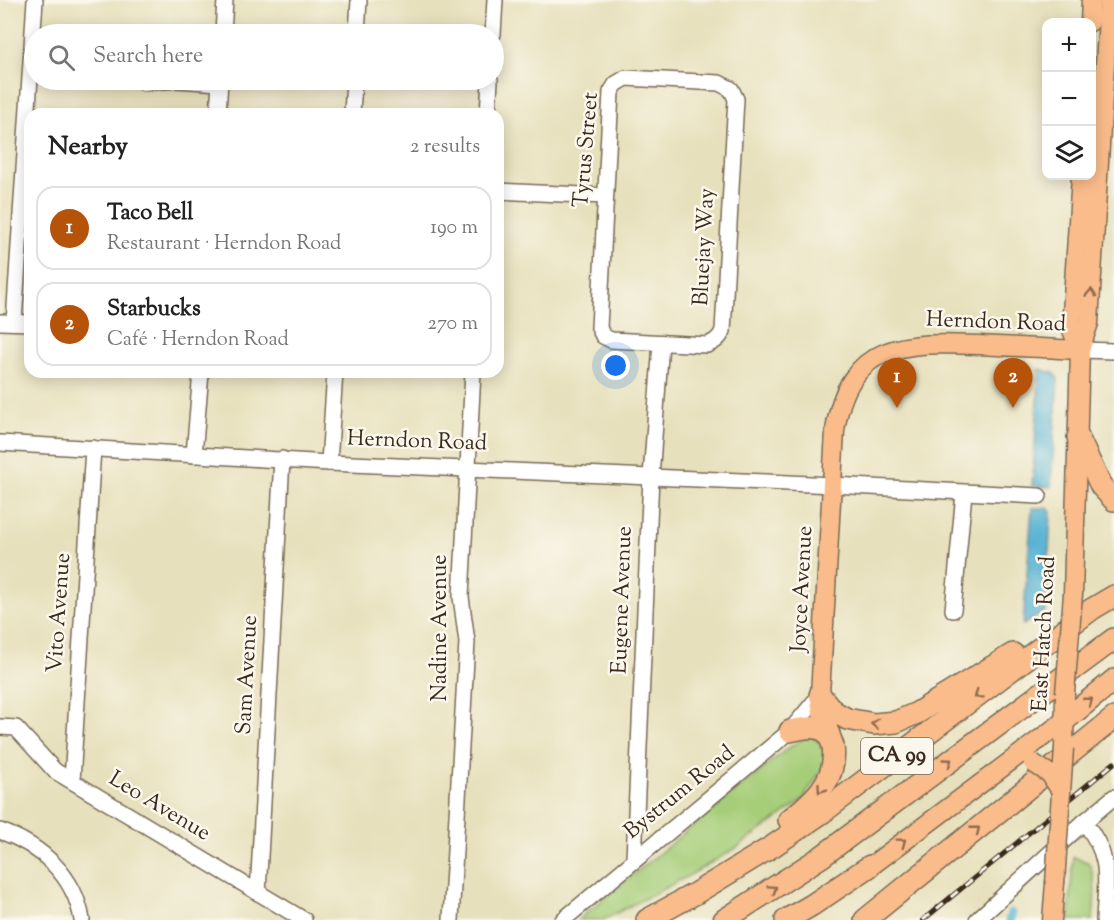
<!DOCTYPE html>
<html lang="en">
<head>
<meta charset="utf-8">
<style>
  :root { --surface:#fff; --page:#f6f6f6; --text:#222; --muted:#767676; --line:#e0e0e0; --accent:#b45309 }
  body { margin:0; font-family:"Sorts Mill Goudy",serif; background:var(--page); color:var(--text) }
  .controls { position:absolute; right:18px; top:18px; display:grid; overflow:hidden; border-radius:12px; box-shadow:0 3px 15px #0003 }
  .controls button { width:54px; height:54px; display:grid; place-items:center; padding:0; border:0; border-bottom:2px solid var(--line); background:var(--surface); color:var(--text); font:30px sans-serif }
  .you { position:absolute; left:616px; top:366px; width:21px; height:21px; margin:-15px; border:4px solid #fff; border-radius:50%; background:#1a73e8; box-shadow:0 0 0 9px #1a73e833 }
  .badge { display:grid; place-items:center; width:39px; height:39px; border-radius:50%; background:var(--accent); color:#fff; font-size:20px; font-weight:700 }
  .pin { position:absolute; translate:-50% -50px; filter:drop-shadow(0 2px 3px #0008) }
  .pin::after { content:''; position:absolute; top:32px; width:21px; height:18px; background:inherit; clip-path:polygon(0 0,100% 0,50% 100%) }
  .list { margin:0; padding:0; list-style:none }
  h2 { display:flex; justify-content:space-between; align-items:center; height:78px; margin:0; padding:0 24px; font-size:26px }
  h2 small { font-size:20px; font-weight:400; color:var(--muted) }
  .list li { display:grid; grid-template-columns:39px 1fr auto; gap:18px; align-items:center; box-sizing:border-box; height:84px; margin:0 12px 12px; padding:0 12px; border:2px solid var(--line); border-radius:18px }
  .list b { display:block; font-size:22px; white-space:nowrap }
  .list p { margin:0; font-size:20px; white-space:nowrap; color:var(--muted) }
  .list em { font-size:20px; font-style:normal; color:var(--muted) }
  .icon { flex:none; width:33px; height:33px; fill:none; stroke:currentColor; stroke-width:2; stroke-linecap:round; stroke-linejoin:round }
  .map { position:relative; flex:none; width:1114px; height:920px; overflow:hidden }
  .search { position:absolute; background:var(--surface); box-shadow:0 3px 15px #0003; left:24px; top:24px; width:480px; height:66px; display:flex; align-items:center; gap:15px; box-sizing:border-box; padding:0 21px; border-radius:33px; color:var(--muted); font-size:22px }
  .panel { position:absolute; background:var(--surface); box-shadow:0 3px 15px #0003; left:24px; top:108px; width:480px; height:270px; border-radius:18px }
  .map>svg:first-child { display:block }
</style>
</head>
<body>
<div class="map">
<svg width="1114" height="920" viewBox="0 0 1114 920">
  <rect width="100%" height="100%" fill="#fbf7ec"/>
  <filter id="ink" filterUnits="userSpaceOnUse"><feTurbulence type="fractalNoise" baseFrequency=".0167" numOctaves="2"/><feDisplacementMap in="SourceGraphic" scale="12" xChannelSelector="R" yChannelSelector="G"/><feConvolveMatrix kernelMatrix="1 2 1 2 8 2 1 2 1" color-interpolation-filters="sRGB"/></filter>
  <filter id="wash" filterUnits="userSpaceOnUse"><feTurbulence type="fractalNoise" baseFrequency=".008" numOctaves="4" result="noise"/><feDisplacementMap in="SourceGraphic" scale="24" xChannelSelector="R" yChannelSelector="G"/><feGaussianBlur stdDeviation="1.35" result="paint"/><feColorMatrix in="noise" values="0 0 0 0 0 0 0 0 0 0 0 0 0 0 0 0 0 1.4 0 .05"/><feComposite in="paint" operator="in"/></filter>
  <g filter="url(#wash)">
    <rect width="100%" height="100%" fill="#e7e0bc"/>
    <!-- green -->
    <g fill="#a6cd78" stroke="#707c4b" stroke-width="1.5">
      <path d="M 811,737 C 823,741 824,751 826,762 L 802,801 L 736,848 L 692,874 L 603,920 L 578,920 L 788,748 L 805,738 Z"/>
      <path d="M 1073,857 L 1088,862 C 1098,880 1094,900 1093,920 L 1069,920 Z"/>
    </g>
    <!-- water -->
    <g fill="#53b1d2" stroke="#476e78" stroke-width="1.5">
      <path d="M 1040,369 L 1054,373 L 1058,379 L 1051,487 L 1032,486 Z"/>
      <path d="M 1032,508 L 1048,508 L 1051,512 L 1046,611 L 1023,625 Z"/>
    </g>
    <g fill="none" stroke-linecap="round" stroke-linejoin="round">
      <!-- canal -->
      <path stroke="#53b1d2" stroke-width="10" d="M 1010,920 L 1011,914"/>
    </g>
  </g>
  <g filter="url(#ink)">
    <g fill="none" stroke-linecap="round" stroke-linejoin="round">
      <defs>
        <g id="minor">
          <path d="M 223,34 L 225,0"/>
          <path d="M 357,34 L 359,0"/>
          <path d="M 493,34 L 495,0"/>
          <path d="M 626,78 L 719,83 L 731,89 L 736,99 L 723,331 C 719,339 715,342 707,345 L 611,340 L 603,336 L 599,328 L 611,92 L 616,84 Z"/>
          <path d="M 144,83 L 176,80 L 220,83"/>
          <path d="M 218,114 L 220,80"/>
          <path d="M 352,114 L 354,80"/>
          <path d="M 488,114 L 490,80"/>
          <path d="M 498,191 L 605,196"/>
          <path d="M 0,322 L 30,323"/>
          <path d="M 14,322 L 35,0"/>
          <path d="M 1080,350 L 1114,351"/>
          <path d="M 0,443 L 329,463 L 833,485 L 1039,496"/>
          <path d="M 194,455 L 201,372"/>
          <path d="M 329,463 L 335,372"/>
          <path d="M 953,610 L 964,493"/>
          <path d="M 0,727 L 16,728 L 55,771 L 304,920"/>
          <path d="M 72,781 L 93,448"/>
          <path d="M 1084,822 C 1112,857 1106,878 1104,920"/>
          <path d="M 0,831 C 41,845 75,876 82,920"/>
          <path d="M 634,859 L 651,477 L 661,343"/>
          <path d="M 258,893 L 282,459"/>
          <path d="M 451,920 L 467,642 L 461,597 L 473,372"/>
          <path d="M 563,920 L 790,731 L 820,695"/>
          <path d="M 977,920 L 1084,822 L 1114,797"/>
        </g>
        <g id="major">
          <path d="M 1090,22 L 1091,0"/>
          <path d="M 1080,350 L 1071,328 L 1081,176"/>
          <path d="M 1073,594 L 1080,350 L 1089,323 L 1109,0"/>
          <path d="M 820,695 L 835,431 C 848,341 905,342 979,345 C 1013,347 1047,348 1080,350"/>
          <path d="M 1064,748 L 1065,693"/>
          <path d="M 859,875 L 1064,721"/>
          <path d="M 1052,920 L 1055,883"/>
        </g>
        <g id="highway">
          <path d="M 1078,437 L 1101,486 L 1114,500"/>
          <path d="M 820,695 L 833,711 L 847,719 L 874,724 L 896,722 L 917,713 L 1013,654"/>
          <path d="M 1064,721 L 1114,680"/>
          <path d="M 790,731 C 805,728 817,724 829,734"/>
          <path d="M 789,820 C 813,801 838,780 833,746 C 832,742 830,738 828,733 C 824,721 823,708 821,696"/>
          <path d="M 647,920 L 696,893 L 773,846 L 823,812 L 1092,609 L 1114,596"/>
          <path d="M 724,920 L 821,857 L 1114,639"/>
          <path d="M 786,920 L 812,905 L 870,866"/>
          <path d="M 865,920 L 1114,718"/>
        </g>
      </defs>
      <!-- minor casing -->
      <use href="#minor" stroke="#776a55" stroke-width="18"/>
      <!-- major casing -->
      <use href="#major" stroke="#776a55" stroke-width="21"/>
      <!-- highway casing -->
      <use href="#highway" stroke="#776a55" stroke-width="24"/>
      <!-- minor -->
      <use href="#minor" stroke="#fff" stroke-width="15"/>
      <!-- major -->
      <use href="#major" stroke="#fabc8b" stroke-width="18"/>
      <!-- highway -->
      <use href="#highway" stroke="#fabc8b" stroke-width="21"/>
      <defs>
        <path id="rail" d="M 923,920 L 1114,763"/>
      </defs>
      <!-- rail casing -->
      <use href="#rail" stroke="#3b2a1e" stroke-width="5"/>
      <!-- rail -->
      <use href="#rail" stroke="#fbf7ec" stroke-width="3" stroke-dasharray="9" stroke-linecap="butt"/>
      <defs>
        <g id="major-bridge">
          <path d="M 1065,693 L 1073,594"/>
          <path d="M 1033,763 L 1050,774 L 1061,791"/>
          <path d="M 1055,883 L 1064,748"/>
        </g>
      </defs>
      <!-- major-bridge casing -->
      <use href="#major-bridge" stroke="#776a55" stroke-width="21" stroke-linecap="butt"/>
      <!-- major-bridge -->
      <use href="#major-bridge" stroke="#fabc8b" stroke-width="18"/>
    </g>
    <!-- one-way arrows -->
    <defs><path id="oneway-chevron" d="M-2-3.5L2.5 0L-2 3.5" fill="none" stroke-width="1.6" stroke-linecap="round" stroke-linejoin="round" transform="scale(1.5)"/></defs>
    <g stroke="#916c4f">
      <use href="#oneway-chevron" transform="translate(1091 293) rotate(-87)"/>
      <use href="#oneway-chevron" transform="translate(978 695) rotate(143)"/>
      <use href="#oneway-chevron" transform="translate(1089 701) rotate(-39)"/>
      <use href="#oneway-chevron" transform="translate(875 724) rotate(-178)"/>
      <use href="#oneway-chevron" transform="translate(948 762) rotate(-36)"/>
      <use href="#oneway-chevron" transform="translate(821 789) rotate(125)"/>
      <use href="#oneway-chevron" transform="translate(976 830) rotate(-39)"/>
      <use href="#oneway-chevron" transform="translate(902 842) rotate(-37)"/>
      <use href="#oneway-chevron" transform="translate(773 889) rotate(-34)"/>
    </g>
  </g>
  <g text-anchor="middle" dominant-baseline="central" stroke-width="5" stroke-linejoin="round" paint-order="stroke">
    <!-- shield labels -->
    <rect fill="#fbf7ec" stroke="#75685c" stroke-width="1.5" x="861" y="738" width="72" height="36" rx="4.5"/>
    <g font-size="21" font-weight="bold" fill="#3b2a1e">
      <text x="897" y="756">CA 99</text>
    </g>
    <!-- street labels -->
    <g font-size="22" fill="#3b2a1e" stroke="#fbf7ec">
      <text transform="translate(587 150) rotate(-85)">Tyrus Street</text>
      <text transform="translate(705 247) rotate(-87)">Bluejay Way</text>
      <text transform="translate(996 323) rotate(2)">Herndon Road</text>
      <text transform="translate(417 442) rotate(2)">Herndon Road</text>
      <text transform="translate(803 589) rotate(-87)">Joyce Avenue</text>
      <text transform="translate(623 600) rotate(-88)">Eugene Avenue</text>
      <text transform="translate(60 613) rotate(-86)">Vito Avenue</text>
      <text transform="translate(441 628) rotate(-90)">Nadine Avenue</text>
      <text transform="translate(1045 634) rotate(-87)">East Hatch Road</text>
      <text transform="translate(248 675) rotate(-87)">Sam Avenue</text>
      <text transform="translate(680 793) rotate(-39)">Bystrum Road</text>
      <text transform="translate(159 807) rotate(31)">Leo Avenue</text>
    </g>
  </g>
</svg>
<div class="controls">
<button>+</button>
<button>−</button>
<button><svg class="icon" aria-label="layers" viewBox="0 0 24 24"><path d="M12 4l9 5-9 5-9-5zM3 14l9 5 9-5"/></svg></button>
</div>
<div class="you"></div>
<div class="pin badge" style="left:897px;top:408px">1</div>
<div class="pin badge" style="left:1013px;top:408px">2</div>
<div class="search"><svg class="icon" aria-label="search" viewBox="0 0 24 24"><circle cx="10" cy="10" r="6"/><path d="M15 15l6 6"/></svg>Search here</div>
<section class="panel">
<h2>Nearby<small>2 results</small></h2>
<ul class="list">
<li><span class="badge">1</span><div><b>Taco Bell</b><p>Restaurant · Herndon Road</p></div><em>190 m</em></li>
<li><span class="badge">2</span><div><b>Starbucks</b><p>Café · Herndon Road</p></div><em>270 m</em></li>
</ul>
</section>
</div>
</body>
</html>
